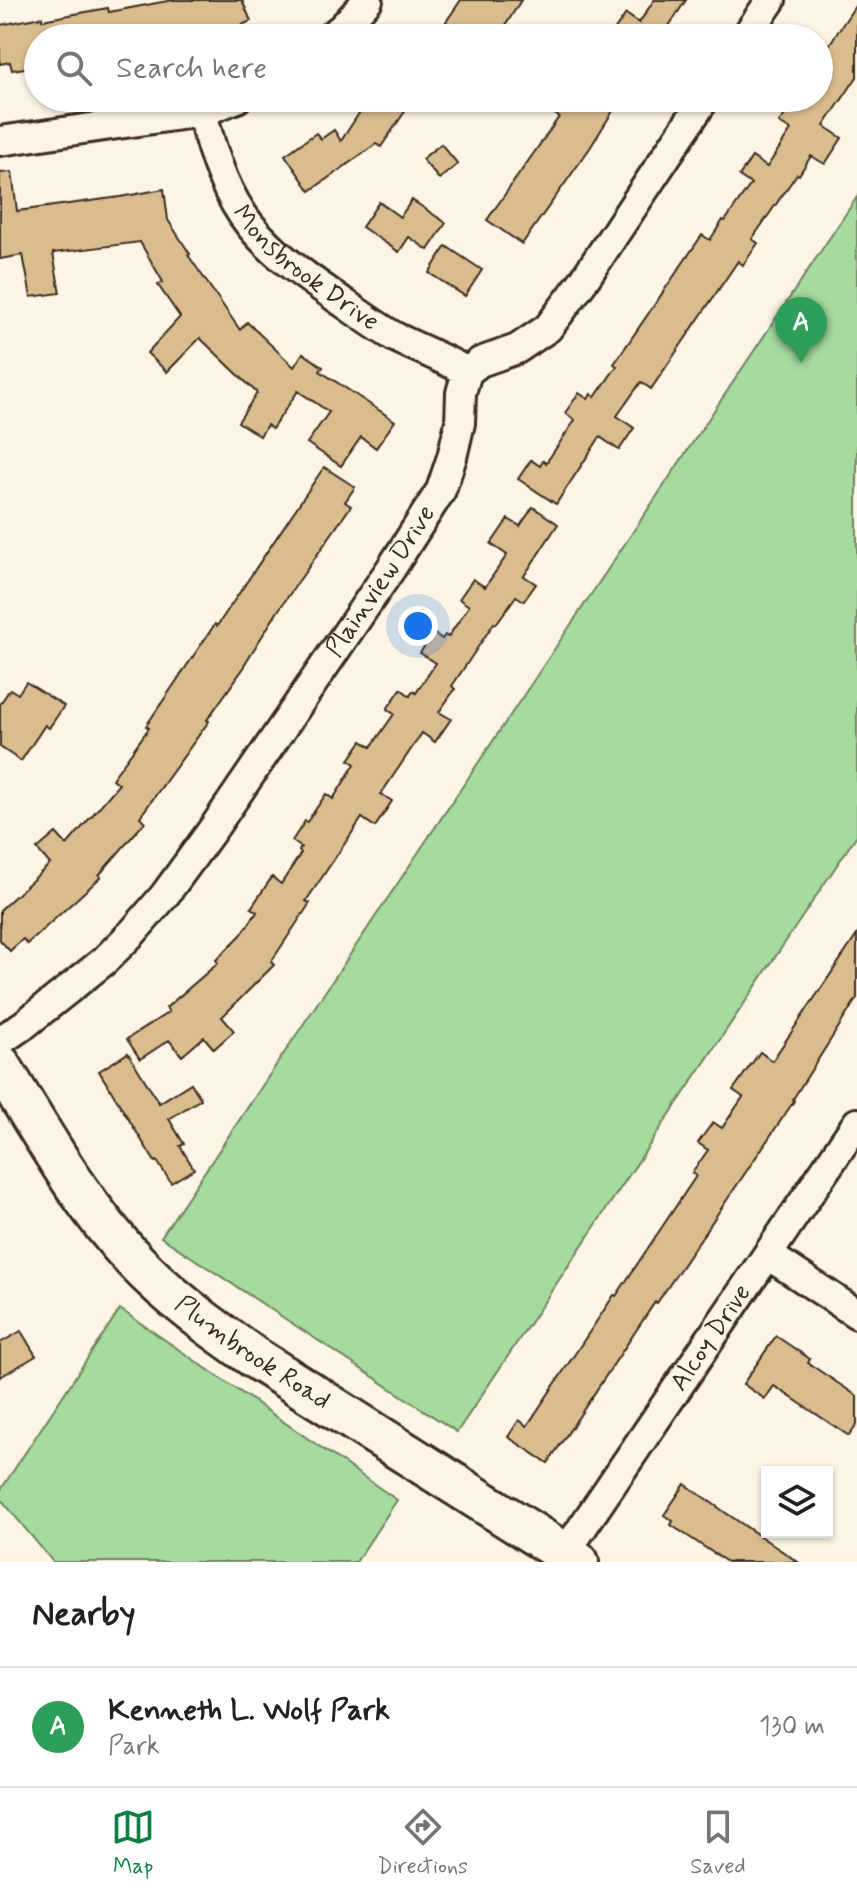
<!DOCTYPE html>
<html lang="en">
<head>
<meta charset="utf-8">
<style>
	body { margin:0; font-family:Mynerve,sans-serif; background:#f6f6f6; color:#222 }
	.controls { position:absolute; right:24px; bottom:24px; display:grid; overflow:hidden; border-radius:0px; box-shadow:0 2px 6px #0004 }
	.controls button { width:72px; height:72px; display:grid; place-items:center; padding:0; border:0; border-bottom:2px solid #e0e0e0; background:#fff; color:#222; font:40px sans-serif }
	.you { position:absolute; left:418px; top:626px; width:28px; height:28px; margin:-20px; border:6px solid #fff; border-radius:50%; background:#1a73e8; box-shadow:0 0 0 12px #1a73e833 }
	.badge { display:grid; place-items:center; width:52px; height:52px; border-radius:50%; background:#0b8043; color:#fff; font-size:26px; font-weight:700 }
	.pin { position:absolute; translate:-50% -66px; filter:drop-shadow(0 2px 4px #0008) }
	.pin::after { content:''; position:absolute; top:42px; width:28px; height:24px; background:inherit; clip-path:polygon(0 0,100% 0,50% 100%) }
	.list { margin:0; padding:0; list-style:none }
	h2 { display:flex; justify-content:space-between; align-items:center; height:104px; margin:0; padding:0 32px; font-size:34px }
	h2 small { font-size:26px; font-weight:400; color:#767676 }
	.list li { display:grid; grid-template-columns:52px 1fr auto; gap:24px; align-items:center; box-sizing:border-box; height:120px; padding:0 32px; border-top:2px solid #e0e0e0 }
	.list b { display:block; font-size:30px; white-space:nowrap }
	.list p { margin:0; font-size:26px; white-space:nowrap; color:#767676 }
	.list em { font-size:26px; font-style:normal; color:#767676 }
	.icon { flex:none; width:44px; height:44px; fill:none; stroke:currentColor; stroke-width:2; stroke-linecap:round; stroke-linejoin:round }
	.map { position:relative; flex:none; width:857px; height:1562px; overflow:hidden }
	.search { position:absolute; background:#fff; box-shadow:0 2px 6px #0004; left:24px; right:24px; top:24px; height:88px; display:flex; align-items:center; gap:20px; box-sizing:border-box; padding:0 28px; border-radius:44px; color:#767676; font-size:30px }
	.sheet { height:224px; background:#fff }
	nav { display:flex; justify-content:space-around; align-items:center; box-sizing:border-box; height:112px; border-top:2px solid #e0e0e0; background:#fff; font-size:22px; color:#767676 }
	nav a { display:grid; justify-items:center; gap:4px }
	nav .on { color:#0b8043 }
	.map>svg:first-child { display:block }
	.green { fill:#a5db9e; stroke:#70825e; stroke-width:2 }
	.building { fill:#dabd8e; stroke:#3b2a1e; stroke-width:2 }
	.lines { fill:none; stroke-linecap:round; stroke-linejoin:round }
	.street-casing { stroke:#3b2a1e; stroke-width:34 }
	.secondary-casing { stroke:#3b2a1e; stroke-width:46 }
	.street { stroke:#fcf5e5; stroke-width:28 }
	.secondary { stroke:#fcf5e5; stroke-width:40 }
	.labels { text-anchor:middle; dominant-baseline:central; stroke-width:6; stroke-linejoin:round; paint-order:stroke }
	.street-label { font-size:26px; fill:#3b2a1e; stroke:#fcf5e5 }
</style>
</head>
<body>
<div class="map">
<svg width="857" height="1562" viewBox="0 0 857 1562">
	<rect width="100%" height="100%" fill="#fcf5e5"/>
	<filter id="ink" filterUnits="userSpaceOnUse"><feTurbulence type="fractalNoise" baseFrequency=".0125" numOctaves="2"/><feDisplacementMap in="SourceGraphic" scale="16" xChannelSelector="R" yChannelSelector="G"/><feConvolveMatrix kernelMatrix="1 2 1 2 8 2 1 2 1" color-interpolation-filters="sRGB"/></filter>
	<g filter="url(#ink)">
		<g class="green">
			<path d="M 857,197 L 857,835 L 457,1432 L 161,1237 Z"/>
			<path d="M 120,1309 L 397,1500 L 356,1562 L 53,1562 L 0,1498 L 0,1491 Z"/>
		</g>
		<g class="building">
			<path d="M 173,0 L 242,0 L 251,21 L 215,37 L 212,28 L 190,38 L 38,38 L 38,66 L 12,70 L 10,62 L 0,64 L 0,25 L 42,17 L 42,20 L 108,8 L 109,12 Z"/>
			<path d="M 461,0 L 521,0 L 498,38 L 454,38 L 441,29 Z"/>
			<path d="M 654,0 L 686,0 L 661,38 L 609,38 L 626,14 L 639,23 Z"/>
			<path d="M 857,3 L 857,77 L 824,126 L 842,138 L 825,164 L 811,156 L 799,175 L 797,174 L 752,239 L 758,243 L 743,265 L 738,261 L 651,389 L 641,382 L 617,416 L 634,428 L 619,450 L 600,437 L 556,504 L 518,479 L 531,460 L 540,466 L 543,461 L 546,463 L 575,420 L 565,413 L 579,393 L 588,399 L 591,394 L 595,397 L 617,366 L 614,364 L 702,235 L 710,240 L 723,220 L 725,221 L 751,184 L 739,176 L 752,157 L 767,167 L 791,130 L 779,123 L 792,105 L 800,110 L 808,98 L 819,98 L 819,60 Z"/>
			<path d="M 369,98 L 414,98 L 381,147 L 376,144 L 310,191 L 285,155 L 316,133 L 321,139 L 334,130 L 341,141 Z"/>
			<path d="M 531,98 L 621,98 L 590,148 L 522,244 L 487,220 L 559,117 Z"/>
			<path d="M 441,144 L 458,164 L 439,179 L 422,159 Z"/>
			<path d="M 12,172 L 17,211 L 120,197 L 164,189 L 168,220 L 190,254 L 188,255 L 240,330 L 247,322 L 294,367 L 303,353 L 323,367 L 320,371 L 395,421 L 376,448 L 361,437 L 341,466 L 307,443 L 329,412 L 298,391 L 272,429 L 267,425 L 260,436 L 238,422 L 257,393 L 200,338 L 167,372 L 147,353 L 180,317 L 158,285 L 163,282 L 140,242 L 53,253 L 60,293 L 31,297 L 23,255 L 0,259 L 0,173 Z"/>
			<path d="M 412,200 L 446,223 L 428,250 L 409,237 L 399,252 L 362,227 L 379,202 L 400,217 Z"/>
			<path d="M 446,246 L 482,270 L 465,296 L 429,273 Z"/>
			<path d="M 324,467 L 355,487 L 345,502 L 351,506 L 278,611 L 244,665 L 245,666 L 207,720 L 209,721 L 140,817 L 145,822 L 99,875 L 101,877 L 27,944 L 23,939 L 10,951 L 0,940 L 0,910 L 50,864 L 37,849 L 56,833 L 67,845 L 119,784 L 112,779 L 149,728 L 146,726 L 215,624 L 217,626 Z"/>
			<path d="M 533,507 L 558,524 L 524,576 L 536,584 L 524,601 L 516,596 L 496,624 L 494,623 L 452,686 L 455,689 L 439,712 L 451,719 L 435,742 L 422,733 L 381,794 L 392,801 L 375,827 L 362,818 L 306,901 L 310,903 L 271,962 L 274,965 L 222,1017 L 234,1031 L 214,1049 L 204,1037 L 182,1056 L 169,1040 L 140,1059 L 127,1039 L 169,1012 L 166,1008 L 218,963 L 216,960 L 241,935 L 257,912 L 251,908 L 272,877 L 281,884 L 301,853 L 299,851 L 301,847 L 292,841 L 305,821 L 307,822 L 326,794 L 333,799 L 355,764 L 349,760 L 362,741 L 371,747 L 394,714 L 387,709 L 401,689 L 410,696 L 413,691 L 416,693 L 436,663 L 420,653 L 433,633 L 442,639 L 445,635 L 448,637 L 469,606 L 459,599 L 473,579 L 485,587 L 507,555 L 491,544 L 508,519 L 520,526 Z"/>
			<path d="M 26,682 L 64,706 L 49,728 L 45,725 L 21,761 L 0,747 L 0,704 L 10,689 L 18,694 Z"/>
			<path d="M 857,935 L 857,998 L 793,1099 L 794,1101 L 657,1303 L 655,1302 L 548,1463 L 508,1437 L 519,1420 L 527,1426 L 614,1295 L 616,1296 L 696,1176 L 692,1173 L 708,1150 L 698,1143 L 713,1122 L 722,1128 L 743,1097 L 733,1090 L 760,1052 L 772,1061 Z"/>
			<path d="M 128,1053 L 159,1103 L 191,1083 L 201,1099 L 169,1119 L 184,1144 L 180,1146 L 194,1169 L 171,1183 L 157,1161 L 155,1162 L 99,1071 Z"/>
			<path d="M 21,1331 L 36,1356 L 0,1377 L 0,1343 Z"/>
			<path d="M 776,1336 L 810,1359 L 808,1363 L 857,1396 L 857,1425 L 849,1436 L 774,1386 L 765,1399 L 743,1384 Z"/>
			<path d="M 685,1484 L 726,1513 L 798,1562 L 727,1562 L 671,1525 L 673,1521 L 664,1515 Z"/>
		</g>
		<g class="lines">
			<defs>
				<g id="street">
					<path d="M 329,38 L 342,28 L 368,0"/>
					<path d="M 745,38 L 771,0"/>
					<path id="s1" d="M 202,112 C 211,150 225,194 250,225 C 273,254 304,275 334,296 C 354,310 374,325 395,337 C 419,349 444,358 467,372"/>
					<path d="M 0,141 L 202,112 L 237,98"/>
					<path id="s2" d="M 0,1041 L 25,1024 L 104,961 L 133,932 L 164,896 L 213,829 L 392,567 L 441,490 L 452,457 L 460,423 L 461,393 L 467,372 L 480,362 L 517,349 L 548,328 L 582,283 L 705,98"/>
					<path d="M 768,1255 L 857,1314"/>
					<path id="s3" d="M 565,1553 L 857,1123"/>
				</g>
				<g id="secondary">
					<path id="s4" d="M 0,1065 C 42,1133 81,1204 136,1262 C 171,1299 214,1329 255,1358 L 578,1562"/>
				</g>
			</defs>
			<use href="#street" class="street-casing"/>
			<use href="#secondary" class="secondary-casing"/>
			<use href="#street" class="street"/>
			<use href="#secondary" class="secondary"/>
		</g>
	</g>
	<g class="labels">
		<g class="street-label">
			<text stroke="none"><textPath href="#s1" startOffset="194">Monsbrook Drive</textPath></text>
			<text stroke="none"><textPath href="#s2" startOffset="602">Plainview Drive</textPath></text>
			<text stroke="none"><textPath href="#s3" startOffset="260">Alcoy Drive</textPath></text>
			<text stroke="none"><textPath href="#s4" startOffset="388">Plumbrook Road</textPath></text>
		</g>
	</g>
</svg>
<div class="controls">
<button><svg class="icon" aria-label="layers" viewBox="0 0 24 24"><path d="M12 4l9 5-9 5-9-5zM3 14l9 5 9-5"/></svg></button>
</div>
<div class="you"></div>
<div class="pin badge" style="left:801px;top:363px;background:#2e9e5b">A</div>
<div class="search"><svg class="icon" aria-label="search" viewBox="0 0 24 24"><circle cx="10" cy="10" r="6"/><path d="M15 15l6 6"/></svg>Search here</div>
</div>
<section class="sheet">
<h2>Nearby<small></small></h2>
<ul class="list">
<li><span class="badge" style="background:#2e9e5b">A</span><div><b>Kenneth L. Wolf Park</b><p>Park</p></div><em>130 m</em></li>
</ul>
</section>
<nav>
<a class="on"><svg class="icon" aria-label="map" viewBox="0 0 24 24"><path d="M3 6l6-2 6 2 6-2v14l-6 2-6-2-6 2zM9 4v14M15 6v14"/></svg>Map</a>
<a><svg class="icon" aria-label="directions" viewBox="0 0 24 24"><path d="M12 3l9 9-9 9-9-9zM9 14v-3h6M13 9l2 2-2 2"/></svg>Directions</a>
<a><svg class="icon" aria-label="saved" viewBox="0 0 24 24"><path d="M7 4h10v16l-5-4-5 4z"/></svg>Saved</a>
</nav>
</body>
</html>
